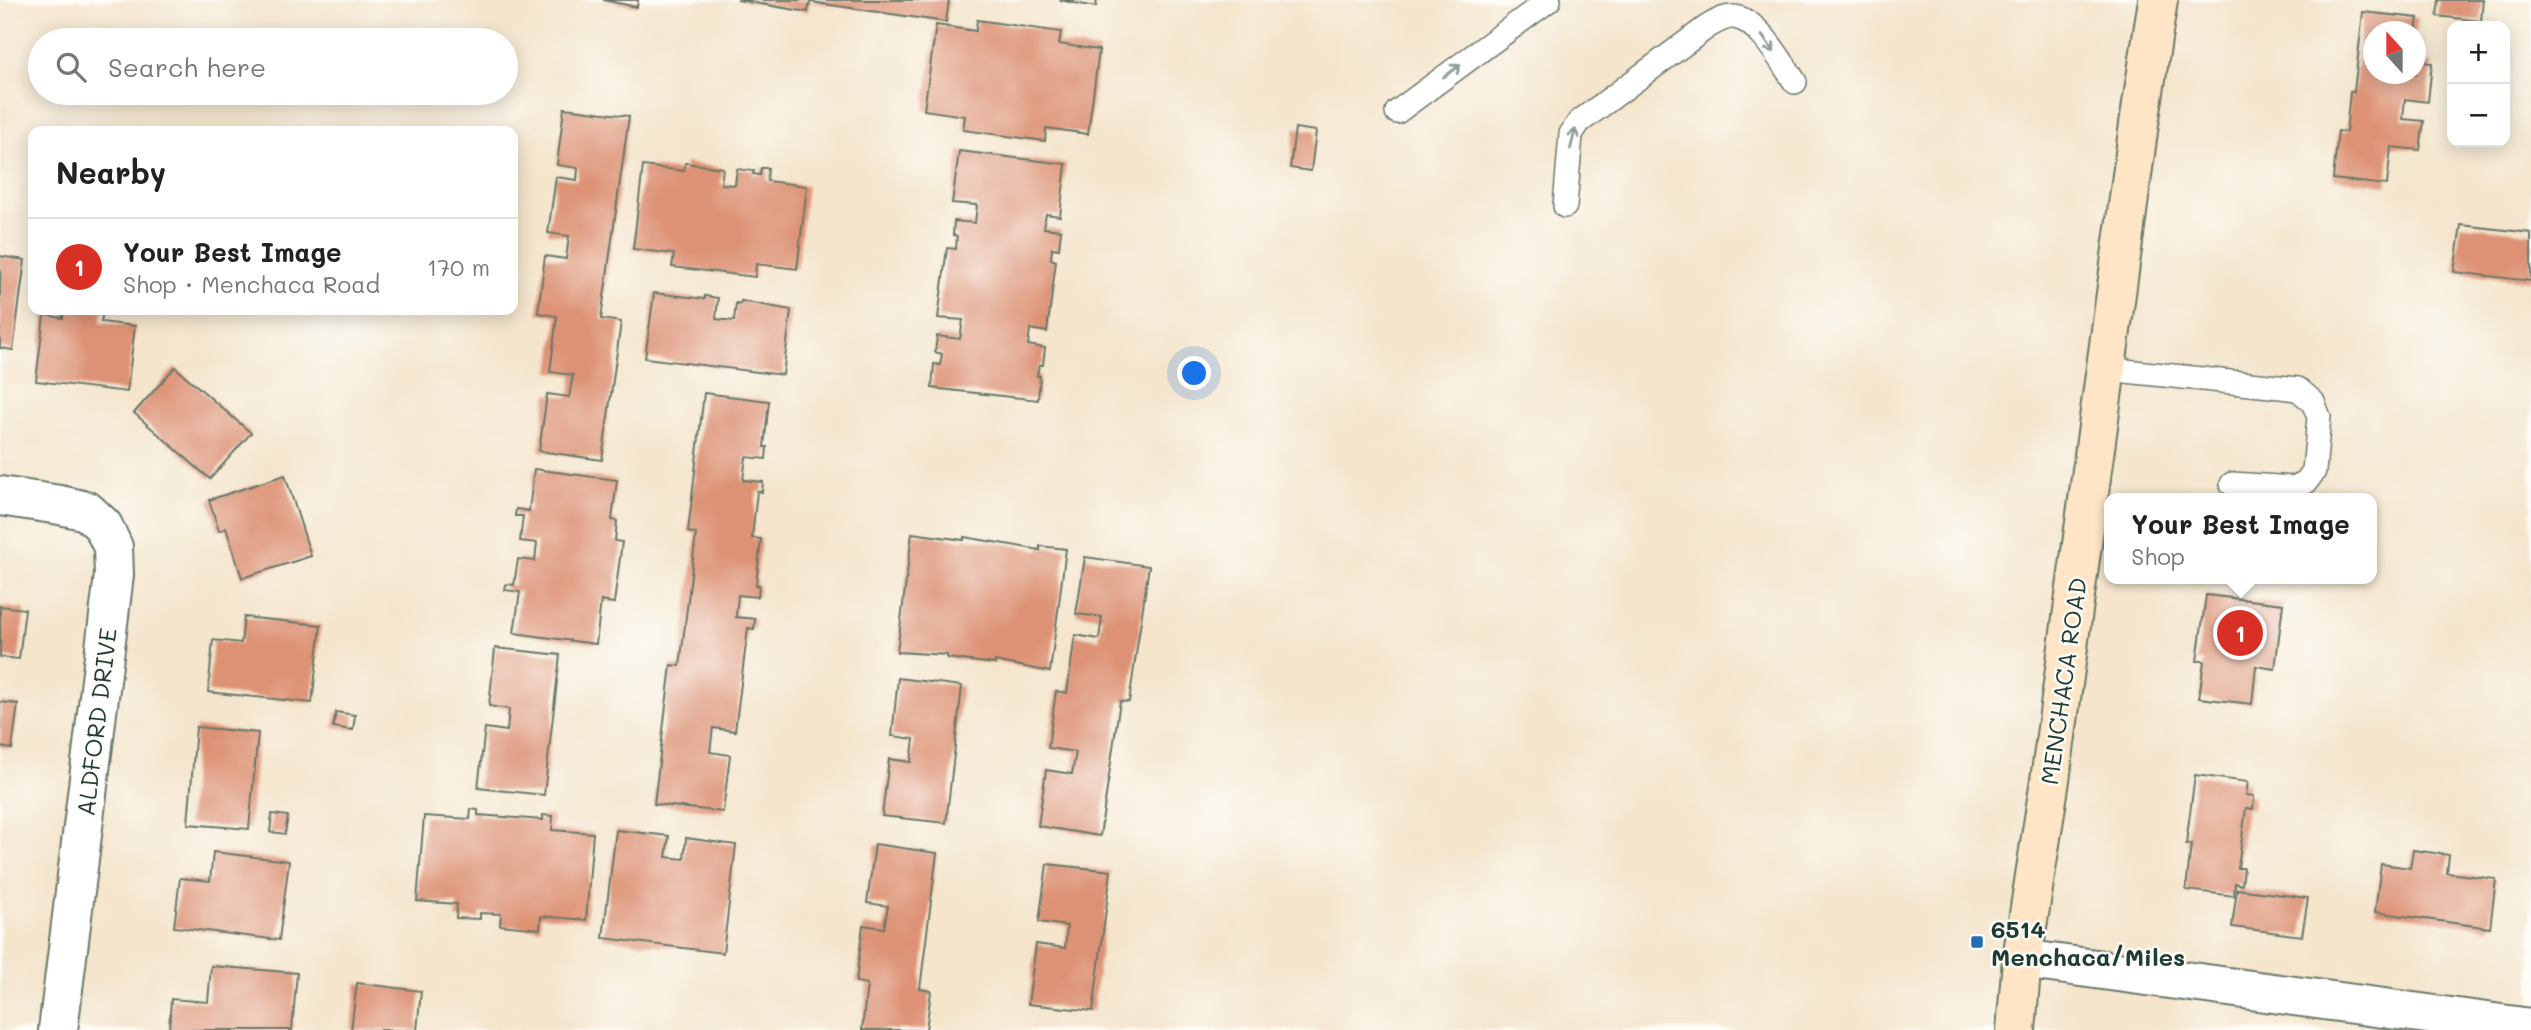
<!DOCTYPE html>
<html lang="en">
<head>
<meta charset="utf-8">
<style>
	body { margin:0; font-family:Mali,sans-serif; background:#f2f2f2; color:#222 }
	.controls { position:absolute; right:21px; top:21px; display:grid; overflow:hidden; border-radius:14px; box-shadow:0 4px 18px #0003 }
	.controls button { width:63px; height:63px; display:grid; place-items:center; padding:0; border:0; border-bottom:2px solid #e0e0e0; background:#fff; color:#222; font:35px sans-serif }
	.compass { position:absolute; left:2363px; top:21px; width:63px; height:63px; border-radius:50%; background:#fff; box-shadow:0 4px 18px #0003; rotate:339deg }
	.you { position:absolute; left:1195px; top:374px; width:24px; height:24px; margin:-18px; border:5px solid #fff; border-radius:50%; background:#1a73e8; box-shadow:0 0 0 10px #1a73e833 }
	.badge { display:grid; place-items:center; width:46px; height:46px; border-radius:50%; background:#d93025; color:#fff; font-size:23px; font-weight:700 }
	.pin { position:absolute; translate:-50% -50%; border:4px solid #fff; box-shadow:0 2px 7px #0006 }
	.popup { position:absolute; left:2104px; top:493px; width:273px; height:91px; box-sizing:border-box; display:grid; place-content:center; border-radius:14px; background:#fff; filter:drop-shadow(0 2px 5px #0005); font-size:23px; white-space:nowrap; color:#767676 }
	.popup b { font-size:26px; color:#222 }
	.popup::after { content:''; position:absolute; left:50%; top:100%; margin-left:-14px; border:14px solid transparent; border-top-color:#fff }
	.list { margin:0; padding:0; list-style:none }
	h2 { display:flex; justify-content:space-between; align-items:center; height:91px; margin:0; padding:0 28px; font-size:30px }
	h2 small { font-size:23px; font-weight:400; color:#767676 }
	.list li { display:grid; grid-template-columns:46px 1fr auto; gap:21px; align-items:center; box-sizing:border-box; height:98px; padding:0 28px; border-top:2px solid #e0e0e0 }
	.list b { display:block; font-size:26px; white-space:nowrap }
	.list p { margin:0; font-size:23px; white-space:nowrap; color:#767676 }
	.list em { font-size:23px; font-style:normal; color:#767676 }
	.icon { flex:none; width:38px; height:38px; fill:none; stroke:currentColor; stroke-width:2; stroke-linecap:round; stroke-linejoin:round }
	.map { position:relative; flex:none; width:2531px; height:1030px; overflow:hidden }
	.search { position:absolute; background:#fff; box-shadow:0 4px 18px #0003; left:28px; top:28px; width:490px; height:77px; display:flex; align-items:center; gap:18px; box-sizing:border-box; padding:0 24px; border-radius:38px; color:#767676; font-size:26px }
	.panel { position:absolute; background:#fff; box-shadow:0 4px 18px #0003; left:28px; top:126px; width:490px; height:189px; border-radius:14px }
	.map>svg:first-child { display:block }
	.building { fill:#dd9275 }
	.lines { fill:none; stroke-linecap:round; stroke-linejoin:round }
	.lane-casing { stroke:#6a7869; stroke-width:26 }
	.street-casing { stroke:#6a7869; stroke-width:42 }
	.secondary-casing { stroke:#6a7869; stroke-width:42 }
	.lane { stroke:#fff; stroke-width:23 }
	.street { stroke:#fff; stroke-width:38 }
	.secondary { stroke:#fde5c5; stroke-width:38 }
	.oneway { stroke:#8f9e9a }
	.poi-dot { fill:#1f6fb2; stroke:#fdfcf7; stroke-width:2.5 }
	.labels { text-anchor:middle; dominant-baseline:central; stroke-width:5; stroke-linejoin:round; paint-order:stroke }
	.street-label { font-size:24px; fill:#1f3d34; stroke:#fdfcf7 }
	.poi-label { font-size:24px; font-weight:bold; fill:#1f3d34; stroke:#fdfcf7; text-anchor:start }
</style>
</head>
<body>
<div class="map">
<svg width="2531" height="1030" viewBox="0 0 2531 1030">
	<rect width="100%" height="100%" fill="#fdfcf7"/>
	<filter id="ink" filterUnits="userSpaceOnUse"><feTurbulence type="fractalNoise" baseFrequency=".0143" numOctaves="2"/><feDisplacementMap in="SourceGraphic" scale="14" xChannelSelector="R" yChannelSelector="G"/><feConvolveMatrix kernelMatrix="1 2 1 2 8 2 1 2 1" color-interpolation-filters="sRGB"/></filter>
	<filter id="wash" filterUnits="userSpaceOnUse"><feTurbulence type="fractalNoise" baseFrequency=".00686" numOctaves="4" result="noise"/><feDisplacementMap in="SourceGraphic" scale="28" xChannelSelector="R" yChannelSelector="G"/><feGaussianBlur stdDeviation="1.57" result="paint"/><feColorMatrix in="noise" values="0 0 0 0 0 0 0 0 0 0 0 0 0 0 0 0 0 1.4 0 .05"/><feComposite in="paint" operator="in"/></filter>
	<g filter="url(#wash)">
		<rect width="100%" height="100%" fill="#f4e5cc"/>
		<g id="blocks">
			<g class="building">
				<path d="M 603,0 L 638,0 L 637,7 Z"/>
				<path d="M 737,0 L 949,0 L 946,22 L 810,2 L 808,12 Z"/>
				<path d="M 1059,0 L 1097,0 L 1096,7 Z"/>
				<path d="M 2439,0 L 2483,0 L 2481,21 L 2437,16 Z"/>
				<path d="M 2363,12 L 2418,18 L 2416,32 L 2374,32 L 2374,74 L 2416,74 L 2416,61 L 2432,63 L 2428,102 L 2405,99 L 2403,119 L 2424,121 L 2420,150 L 2391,147 L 2387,185 L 2333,179 L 2338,131 L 2346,132 L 2350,92 L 2354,92 Z"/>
				<path d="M 977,20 L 1061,32 L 1059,44 L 1099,50 L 1088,134 L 1046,128 L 1045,141 L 963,130 L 965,116 L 924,110 L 936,25 L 976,31 Z"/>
				<path d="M 564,108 L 629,116 L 601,319 L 621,322 L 602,460 L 539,451 L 547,394 L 569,397 L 573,375 L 550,372 L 557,316 L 538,313 L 545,256 L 566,259 L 569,236 L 548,233 L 556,177 L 577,180 L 578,168 L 557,165 Z"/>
				<path d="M 1295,128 L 1316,131 L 1311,171 L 1290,168 Z"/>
				<path d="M 959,151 L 1066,164 L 1060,216 L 1046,214 L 1045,219 L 1044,228 L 1061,230 L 1059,249 L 1052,248 L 1051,259 L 1056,261 L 1047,332 L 1030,329 L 1028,345 L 1045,348 L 1043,365 L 1039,365 L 1037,376 L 1040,376 L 1038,400 L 932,388 L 934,364 L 940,365 L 942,354 L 935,352 L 937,336 L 960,339 L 963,320 L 938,318 L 947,248 L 956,249 L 957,236 L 953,235 L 954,221 L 975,223 L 977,205 L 952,203 Z"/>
				<path d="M 685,163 L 723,168 L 721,184 L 735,185 L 737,169 L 754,171 L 753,174 L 760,175 L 761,168 L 768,168 L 767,181 L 807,186 L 797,269 L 756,264 L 755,277 L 672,267 L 674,254 L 633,249 L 643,166 L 684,171 Z"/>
				<path d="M 2461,225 L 2531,233 L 2531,281 L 2454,272 Z"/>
				<path d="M 0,256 L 25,260 L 13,350 L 0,348 Z"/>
				<path d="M 654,293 L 705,299 L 705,296 L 718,298 L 716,319 L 734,321 L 736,303 L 740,304 L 741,301 L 791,310 L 783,375 L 645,358 Z"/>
				<path d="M 64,310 L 103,310 L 101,322 L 135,326 L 127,392 L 36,381 L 44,315 L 63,318 Z"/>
				<path d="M 175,367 L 251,433 L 210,479 L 134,413 Z"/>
				<path d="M 704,393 L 769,401 L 764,447 L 767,447 L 766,459 L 746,457 L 743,480 L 763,482 L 762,492 L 757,491 L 752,538 L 761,539 L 756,585 L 759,585 L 758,597 L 738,595 L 736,617 L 755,619 L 754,629 L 748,628 L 735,731 L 713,728 L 710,752 L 730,755 L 723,812 L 654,804 L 671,665 L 680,666 L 696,534 L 688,532 Z"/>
				<path d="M 534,469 L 617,480 L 612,520 L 617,521 L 615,541 L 622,542 L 614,603 L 601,601 L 596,644 L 514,633 L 520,592 L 505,590 L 506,584 L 514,585 L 518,559 L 535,561 L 537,543 L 520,541 L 523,516 L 515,516 L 516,509 L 529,511 Z"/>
				<path d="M 285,475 L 311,556 L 242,578 L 226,528 L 219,531 L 209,500 Z"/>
				<path d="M 912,533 L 964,540 L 964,537 L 1040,550 L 1040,546 L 1066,549 L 1050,672 L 995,661 L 995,664 L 947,658 L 947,655 L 897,652 Z"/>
				<path d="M 1085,557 L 1149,566 L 1129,702 L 1120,701 L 1100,836 L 1038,826 L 1046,770 L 1072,774 L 1076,752 L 1048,748 L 1056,691 L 1067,693 L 1075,635 L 1099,639 L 1102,617 L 1076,614 Z"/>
				<path d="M 2206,595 L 2283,604 L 2275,669 L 2256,666 L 2252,704 L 2199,698 L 2204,661 L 2197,661 Z"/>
				<path d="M 0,606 L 25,609 L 19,659 L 0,657 Z"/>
				<path d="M 244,617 L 321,625 L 312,703 L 208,692 L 213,640 L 241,643 Z"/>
				<path d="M 495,648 L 560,655 L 544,795 L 478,788 L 485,728 L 507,731 L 509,709 L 489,706 Z"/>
				<path d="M 898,678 L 962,686 L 946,823 L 882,816 L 889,759 L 911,762 L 914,739 L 892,736 Z"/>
				<path d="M 0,702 L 18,704 L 12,749 L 0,747 Z"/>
				<path d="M 336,712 L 355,715 L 353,730 L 333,727 Z"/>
				<path d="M 196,727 L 258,733 L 249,829 L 188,824 Z"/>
				<path d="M 2195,775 L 2248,782 L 2246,795 L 2254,796 L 2253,809 L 2246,808 L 2238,868 L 2244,868 L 2242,885 L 2235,883 L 2234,896 L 2186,890 L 2191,844 L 2186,844 Z"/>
				<path d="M 471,809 L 478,810 L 478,815 L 543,820 L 543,815 L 553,816 L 552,830 L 593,833 L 586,920 L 541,916 L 540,929 L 500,925 L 501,914 L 480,913 L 480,919 L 456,918 L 457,904 L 417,901 L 424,816 L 470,819 Z"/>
				<path d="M 272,814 L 288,816 L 285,834 L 270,832 Z"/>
				<path d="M 616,830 L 669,836 L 666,857 L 684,859 L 686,838 L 736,845 L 723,953 L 603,938 Z"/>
				<path d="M 875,844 L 937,853 L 920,989 L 931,991 L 926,1030 L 862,1030 L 867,984 L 856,982 L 863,925 L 884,928 L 888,906 L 867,903 Z"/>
				<path d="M 2413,850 L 2449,855 L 2447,873 L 2496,879 L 2490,928 L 2375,912 L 2381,864 L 2410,868 Z"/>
				<path d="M 213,852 L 289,861 L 279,940 L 174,927 L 180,878 L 210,881 Z"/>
				<path d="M 1047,864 L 1111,871 L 1093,1011 L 1028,1004 L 1036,944 L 1065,948 L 1067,926 L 1039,922 Z"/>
				<path d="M 2237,889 L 2308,898 L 2302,936 L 2232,927 Z"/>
				<path d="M 211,966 L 297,973 L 292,1030 L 169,1030 L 171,999 L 208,1002 Z"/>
				<path d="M 357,983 L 421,991 L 417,1030 L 351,1030 Z"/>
			</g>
		</g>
	</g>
	<g filter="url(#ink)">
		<use href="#blocks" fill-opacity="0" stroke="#6a7869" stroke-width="2"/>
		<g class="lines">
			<defs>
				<g id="lane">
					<path d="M 1397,112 L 1549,0"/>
					<path d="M 1565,206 L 1571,134 L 1579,122 L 1707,27 C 1716,22 1724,16 1734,17 C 1758,19 1782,63 1795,82"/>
					<path d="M 2106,369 L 2298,389 L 2313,402 L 2319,417 L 2314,471 L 2306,482 L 2294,488 L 2232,484"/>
				</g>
				<g id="street">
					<path d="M 0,496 L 60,505 L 87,511 L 103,526 L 113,547 L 114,575 L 58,1030"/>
					<path d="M 2022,959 L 2531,1028"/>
				</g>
				<path id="secondary" d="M 2016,1030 L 2022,959 L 2050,780 L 2139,124 L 2158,0"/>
			</defs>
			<use href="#lane" class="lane-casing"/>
			<use href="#street" class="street-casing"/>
			<use href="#secondary" class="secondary-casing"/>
			<use href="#lane" class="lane"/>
			<use href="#street" class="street"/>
			<use href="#secondary" class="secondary"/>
		</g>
		<defs><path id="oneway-shaft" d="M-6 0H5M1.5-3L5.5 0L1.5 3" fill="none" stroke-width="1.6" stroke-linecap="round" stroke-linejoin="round" transform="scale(1.75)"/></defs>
		<g class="oneway">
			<use href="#oneway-shaft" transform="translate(1768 44) rotate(55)"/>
			<use href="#oneway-shaft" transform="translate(1452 71) rotate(-36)"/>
			<use href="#oneway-shaft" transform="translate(1573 139) rotate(-76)"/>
		</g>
	</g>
	<rect class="poi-dot" x="1970" y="935" width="14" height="14" rx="3.5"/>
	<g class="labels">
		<g class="street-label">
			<text transform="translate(2063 681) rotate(-82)">MENCHACA ROAD</text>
			<text transform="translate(96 722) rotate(-83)">ALDFORD DRIVE</text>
		</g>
		<g class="poi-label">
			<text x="1991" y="928">6514<tspan x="1991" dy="28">Menchaca/Miles</tspan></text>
		</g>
	</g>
</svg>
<div class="controls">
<button>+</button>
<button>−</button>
</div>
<svg class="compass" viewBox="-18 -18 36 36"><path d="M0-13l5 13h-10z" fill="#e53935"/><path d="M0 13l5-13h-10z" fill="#767676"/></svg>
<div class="you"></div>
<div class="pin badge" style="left:2240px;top:633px">1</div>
<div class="popup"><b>Your Best Image</b>Shop</div>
<div class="search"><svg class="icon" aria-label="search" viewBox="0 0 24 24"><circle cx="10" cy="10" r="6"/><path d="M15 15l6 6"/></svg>Search here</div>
<section class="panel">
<h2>Nearby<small></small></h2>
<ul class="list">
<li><span class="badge">1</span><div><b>Your Best Image</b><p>Shop · Menchaca Road</p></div><em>170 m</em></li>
</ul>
</section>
</div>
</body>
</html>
